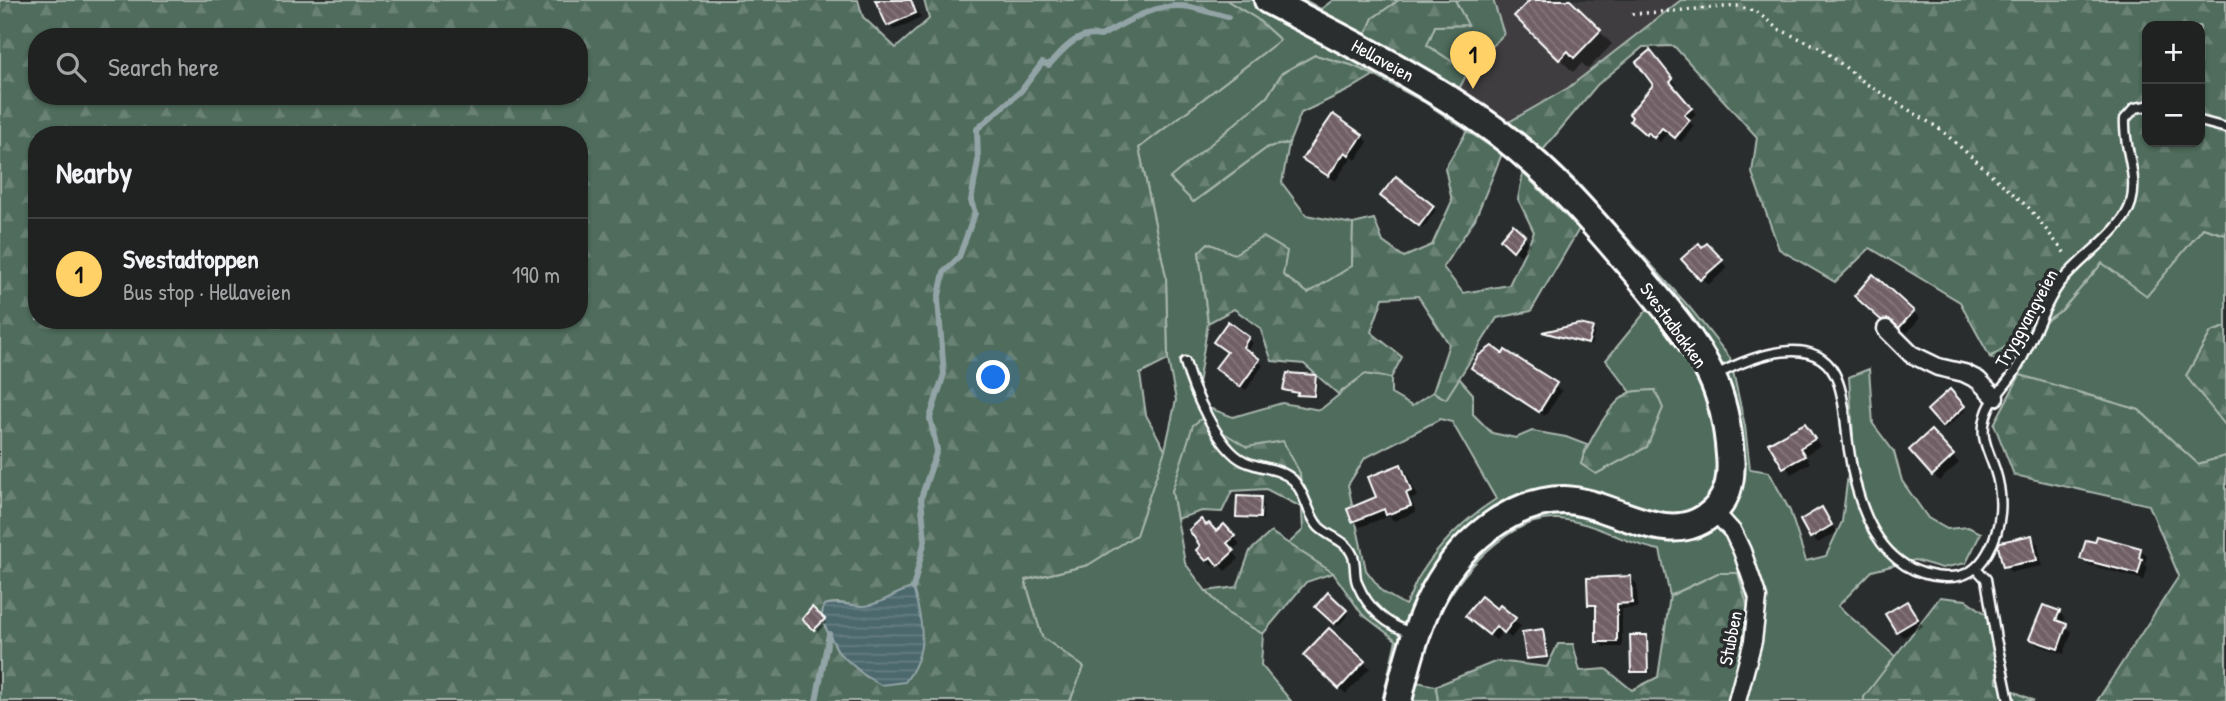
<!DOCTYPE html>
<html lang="en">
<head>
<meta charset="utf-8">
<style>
	body { margin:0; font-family:"Patrick Hand",sans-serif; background:#2d2f2f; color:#f1f3f6 }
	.controls { position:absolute; right:21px; top:21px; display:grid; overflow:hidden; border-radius:14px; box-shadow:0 2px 5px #0004 }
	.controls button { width:63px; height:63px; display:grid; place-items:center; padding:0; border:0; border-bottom:2px solid #3d3f40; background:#202222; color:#f1f3f6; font:35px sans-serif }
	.you { position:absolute; left:994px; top:378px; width:24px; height:24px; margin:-18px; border:5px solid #fff; border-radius:50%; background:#1a73e8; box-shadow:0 0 0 10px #1a73e833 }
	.badge { display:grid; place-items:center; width:46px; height:46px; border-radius:50%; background:#ffd166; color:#111; font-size:23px; font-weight:700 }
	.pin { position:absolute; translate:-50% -58px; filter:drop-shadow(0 2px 4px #0008) }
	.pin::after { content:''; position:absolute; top:37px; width:24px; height:21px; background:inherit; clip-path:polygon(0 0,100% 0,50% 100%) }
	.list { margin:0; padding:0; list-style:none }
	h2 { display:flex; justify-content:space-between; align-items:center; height:91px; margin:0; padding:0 28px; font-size:30px }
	h2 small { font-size:23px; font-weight:400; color:#a2a4a5 }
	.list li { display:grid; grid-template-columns:46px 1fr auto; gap:21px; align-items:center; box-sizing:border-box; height:112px; padding:0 28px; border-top:2px solid #3d3f40 }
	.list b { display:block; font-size:26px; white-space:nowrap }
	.list p { margin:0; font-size:23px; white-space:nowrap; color:#a2a4a5 }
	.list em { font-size:23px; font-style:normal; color:#a2a4a5 }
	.icon { flex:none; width:38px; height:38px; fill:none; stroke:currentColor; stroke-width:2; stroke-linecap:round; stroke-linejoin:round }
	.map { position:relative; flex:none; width:2226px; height:701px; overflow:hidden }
	.search { position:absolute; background:#202222; box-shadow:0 2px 5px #0004; left:28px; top:28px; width:560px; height:77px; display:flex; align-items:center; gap:18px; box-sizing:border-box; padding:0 24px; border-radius:28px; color:#a2a4a5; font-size:26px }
	.panel { position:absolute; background:#202222; box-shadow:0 2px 5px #0004; left:28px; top:126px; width:560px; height:203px; border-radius:28px }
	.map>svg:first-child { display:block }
	.built { fill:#3f3c3f }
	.grass { fill:#506c5c; stroke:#a8b6ae; stroke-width:2; fill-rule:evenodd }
	.forest { fill:url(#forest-firs); stroke:#a8b6ae; stroke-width:2; fill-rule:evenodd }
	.water { fill:url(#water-rules); stroke:#93a4a7; stroke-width:2 }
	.shadow { fill:#0007 }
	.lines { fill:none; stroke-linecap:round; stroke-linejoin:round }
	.stream { stroke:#93a4a7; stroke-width:6 }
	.building { fill:url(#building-back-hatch); stroke:#fff; stroke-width:2 }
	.service-casing { stroke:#fff; stroke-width:13 }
	.minor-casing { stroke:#fff; stroke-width:21 }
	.primary-casing { stroke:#fff; stroke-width:32 }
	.path { stroke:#fff; stroke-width:3.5; stroke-dasharray:2 5; stroke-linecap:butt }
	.service { stroke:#2a2d2e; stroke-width:8 }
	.minor { stroke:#2a2d2e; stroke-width:16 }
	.primary { stroke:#2a2d2e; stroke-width:26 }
	.labels { text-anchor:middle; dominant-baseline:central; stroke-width:7; stroke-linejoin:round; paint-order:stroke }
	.street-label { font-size:19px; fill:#fff; stroke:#2a2d2e }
</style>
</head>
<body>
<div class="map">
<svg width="2226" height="701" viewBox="0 0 2226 701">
	<defs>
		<pattern id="forest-firs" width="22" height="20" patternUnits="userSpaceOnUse" patternTransform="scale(1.75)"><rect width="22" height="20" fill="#506c5c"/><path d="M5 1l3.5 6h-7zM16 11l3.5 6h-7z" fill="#6a8274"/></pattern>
		<pattern id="water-rules" width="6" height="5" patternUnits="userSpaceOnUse" patternTransform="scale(1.75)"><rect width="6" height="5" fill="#4b686d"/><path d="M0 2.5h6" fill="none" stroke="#667f83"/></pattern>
		<pattern id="building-back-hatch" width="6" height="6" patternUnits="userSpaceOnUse" patternTransform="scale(1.75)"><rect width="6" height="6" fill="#715f66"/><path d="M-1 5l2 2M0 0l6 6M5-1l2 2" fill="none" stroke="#86777d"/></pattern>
	</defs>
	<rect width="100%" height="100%" fill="#2a2d2e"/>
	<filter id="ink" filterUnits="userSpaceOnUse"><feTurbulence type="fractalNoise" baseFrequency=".0143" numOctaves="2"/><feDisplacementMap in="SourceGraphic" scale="14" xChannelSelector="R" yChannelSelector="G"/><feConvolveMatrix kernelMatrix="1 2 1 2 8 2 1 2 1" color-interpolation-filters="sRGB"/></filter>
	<g filter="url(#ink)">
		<path class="built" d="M 1493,0 L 1681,0 L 1568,88 L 1509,122 L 1459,89 L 1472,66 L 1504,34 Z"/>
		<g class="grass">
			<path d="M 1226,0 L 1305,0 L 1321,9 L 1333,0 L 1399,0 L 1373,18 L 1366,34 L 1459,89 L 1509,122 L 1543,150 L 1577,182 L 1690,308 L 1730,358 L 1745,426 L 1750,469 L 1769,472 L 1790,511 L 1806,561 L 1826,556 L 1842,522 L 1853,435 L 1849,377 L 1869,369 L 1873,424 L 1894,452 L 1902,481 L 1928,518 L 1947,529 L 1968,527 L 1981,533 L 1966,563 L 1942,568 L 1915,560 L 1872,571 L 1838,606 L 1896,657 L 1864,697 L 1864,701 L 1728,701 L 1744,650 L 1718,573 L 1670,596 L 1660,550 C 1624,544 1594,521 1557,519 C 1533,518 1512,530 1494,545 C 1451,581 1429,627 1417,682 L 1436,686 L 1438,701 L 1382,701 L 1396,640 L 1362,614 L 1333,573 L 1288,544 L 1303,530 L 1300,473 L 1247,448 L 1201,419 L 1172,491 L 1185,563 L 1206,591 L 1229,614 L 1263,634 L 1261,665 L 1291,701 L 1070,701 L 1083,667 L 1042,637 L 1025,580 L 1088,565 L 1165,450 L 1176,400 L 1168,360 L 1166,277 L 1139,148 L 1280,40 L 1257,19 ZM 1315,55 L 1351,65 L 1374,75 L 1424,102 L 1502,154 L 1548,196 L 1620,273 L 1647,310 L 1606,360 L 1631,392 L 1655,390 L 1581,464 L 1587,445 L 1566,437 L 1532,431 L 1516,438 L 1492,433 L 1473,414 L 1473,394 L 1459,378 L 1446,398 L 1433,392 L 1412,406 L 1391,394 L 1391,378 L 1365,374 L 1320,410 L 1282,403 L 1233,417 L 1206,407 L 1198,384 L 1208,323 L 1199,252 L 1234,254 L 1283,275 L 1308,294 L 1352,266 L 1353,224 L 1306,215 L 1282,183 L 1289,143 L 1268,147 L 1194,202 L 1170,179 L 1267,97 L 1282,73 ZM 1440,419 L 1452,422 L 1496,499 C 1466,518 1439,545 1420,575 C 1414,584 1411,596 1405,605 L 1383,592 L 1366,570 L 1348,485 L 1365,458 Z"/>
			<path d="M 1455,0 L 1493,0 L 1504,34 L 1474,64 L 1468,72 L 1427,45 L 1435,26 L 1467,25 Z"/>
			<path d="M 2203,228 L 2226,235 L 2226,327 L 2211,332 L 2186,376 L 2226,426 L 2226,456 L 2198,464 L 2139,410 L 2020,375 L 1990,357 L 2062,310 L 2102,263 L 2192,240 Z"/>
		</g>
		<g class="forest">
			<path d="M 0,0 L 858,0 L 863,17 L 896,48 L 929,19 L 924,0 L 1226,0 L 1257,19 L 1280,40 L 1139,148 L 1166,277 L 1168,360 L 1140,374 L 1146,415 L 1165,450 L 1136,535 L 1088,565 L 1025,580 L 1042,637 L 1084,667 L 1070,701 L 0,701 ZM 37,37 L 579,37 L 579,96 L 37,96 ZM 37,135 L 579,135 L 579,320 L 37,320 ZM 913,588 L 839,653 L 821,619 L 824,605 C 843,599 855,609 870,606 C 885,602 897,591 913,588 Z"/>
			<path d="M 1399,0 L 1455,0 L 1468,25 L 1435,26 L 1427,45 L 1468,72 L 1459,89 L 1366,34 L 1373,18 Z"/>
			<path d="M 1681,0 L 2226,0 L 2226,235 L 2203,228 L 2147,296 L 2102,263 L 2062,310 L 1990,357 L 1960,302 L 1870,248 L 1835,282 L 1779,249 L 1752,173 L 1757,137 L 1674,46 L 1643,47 L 1597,85 L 1543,150 L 1509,122 L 1568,88 ZM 2147,26 L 2200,26 L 2200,142 L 2147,142 Z"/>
			<path d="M 1315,55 L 1351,65 L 1374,75 L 1349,90 L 1301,113 L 1289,143 L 1268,147 L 1193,202 L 1170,178 L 1267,97 L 1282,73 Z"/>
			<path d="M 1467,131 L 1502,154 L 1475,219 L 1443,267 L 1463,293 L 1509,285 L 1534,232 L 1518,199 L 1523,173 L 1579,229 L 1531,311 L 1497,318 L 1446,399 L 1433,392 L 1449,344 L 1418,296 L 1383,298 L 1371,332 L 1402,357 L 1391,378 L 1365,374 L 1338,394 L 1304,364 L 1272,361 L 1260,328 L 1234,309 L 1208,323 L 1199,252 L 1208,243 L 1234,254 L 1263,237 L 1287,251 L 1283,275 L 1308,293 L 1352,266 L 1353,224 L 1374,219 L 1383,242 L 1404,257 L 1432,245 L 1452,201 L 1445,168 Z"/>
			<path d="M 2226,327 L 2226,426 L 2186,376 L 2211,332 Z"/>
			<path d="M 2020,375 L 2139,410 L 2198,464 L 2226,456 L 2226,701 L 2097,701 L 2179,576 L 2149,505 L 2014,475 L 1994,424 Z"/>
			<path d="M 1655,390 L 1663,408 L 1647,447 L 1596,474 L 1581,464 C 1587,444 1611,399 1632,392 C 1639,390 1648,391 1655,390 Z"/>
			<path d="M 1201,419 L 1247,447 L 1283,441 L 1300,473 L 1301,507 L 1266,489 L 1232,491 L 1222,512 L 1202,511 L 1177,519 L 1172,491 L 1193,425 Z"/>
			<path d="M 1271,532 L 1333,573 L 1306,582 L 1263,634 L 1229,614 L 1206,591 L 1237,587 L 1250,551 Z"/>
			<path d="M 1718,573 L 1738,573 L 1747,605 L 1744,650 L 1728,701 L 1484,699 L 1438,701 L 1436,686 L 1497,661 L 1547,667 L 1558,644 L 1573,644 L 1580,671 L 1606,669 L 1632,690 L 1658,677 L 1670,596 Z"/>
			<path d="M 1940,597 L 1966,600 L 1995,620 L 1997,683 L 2034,701 L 1864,701 L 1864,697 Z"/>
		</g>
		<path class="water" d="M 913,588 C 923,623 929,651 905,682 L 881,685 L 865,676 L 839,653 L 821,619 L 824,605 C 842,600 855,609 870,605 C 885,602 898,591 913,588 Z"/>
		<g class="shadow">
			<path d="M 887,0 L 912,0 L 921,18 L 894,30 L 888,25 Z"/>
			<path d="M 1533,0 L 1568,0 L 1612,44 L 1588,69 L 1582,63 L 1573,72 L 1517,16 Z"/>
			<path d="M 1655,57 L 1677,85 L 1674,88 L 1696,114 L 1688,121 L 1694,126 L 1681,142 L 1668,132 L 1660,142 L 1654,136 L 1652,138 L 1638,126 L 1656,85 Z"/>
			<path d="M 1362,136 L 1368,142 L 1356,160 L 1352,157 L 1335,181 L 1311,165 Z"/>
			<path d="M 1396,178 L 1436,210 L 1423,228 L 1385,198 Z"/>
			<path d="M 1513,227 L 1531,243 L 1521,256 L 1509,245 Z"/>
			<path d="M 1707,245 L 1728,268 L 1708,285 L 1683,259 Z"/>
			<path d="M 1874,277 L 1920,318 L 1907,333 L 1897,325 L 1889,326 L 1863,302 Z"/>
			<path d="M 1579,325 L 1595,331 L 1591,346 L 1545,333 Z"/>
			<path d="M 1248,338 L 1253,343 L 1247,352 L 1263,365 L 1246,390 L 1222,373 L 1229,353 Z"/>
			<path d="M 1506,352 L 1562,391 L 1545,416 L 1473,368 L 1503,356 Z"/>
			<path d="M 1315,377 L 1318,380 L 1316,398 L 1302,397 L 1285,389 Z"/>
			<path d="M 1949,392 L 1966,410 L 1946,428 L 1929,410 Z"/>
			<path d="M 1805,425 L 1820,446 L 1805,455 L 1810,463 L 1791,474 L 1771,443 Z"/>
			<path d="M 1931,432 L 1959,463 L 1939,481 L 1911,450 Z"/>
			<path d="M 1401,466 L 1407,473 L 1417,497 L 1411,499 L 1416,512 L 1394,521 L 1389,516 L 1360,527 L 1353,521 L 1378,498 Z"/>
			<path d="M 1260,498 L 1263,501 L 1263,520 L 1241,519 L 1238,516 Z"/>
			<path d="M 1821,509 L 1837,532 L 1818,543 L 1812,537 Z"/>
			<path d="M 1224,527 L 1240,544 L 1232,550 L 1239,559 L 1225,571 L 1218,563 L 1213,566 L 1207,560 L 1217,533 Z"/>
			<path d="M 2031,537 L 2038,544 L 2042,566 L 2011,572 L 2004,566 Z"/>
			<path d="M 2140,550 L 2147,556 L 2145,564 L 2148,567 L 2144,580 L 2089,565 L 2082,558 Z"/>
			<path d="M 1631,578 L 1637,584 L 1638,608 L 1622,609 L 1622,647 L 1604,647 L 1598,641 L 1597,610 L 1590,604 Z"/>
			<path d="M 1328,595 L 1349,614 L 1338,626 L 1317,607 Z"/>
			<path d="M 1907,603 L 1923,626 L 1903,637 L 1897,631 Z"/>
			<path d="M 1500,607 L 1521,626 L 1511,638 L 1503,631 L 1496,640 L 1474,622 Z"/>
			<path d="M 812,610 L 826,623 L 818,632 L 804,618 Z"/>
			<path d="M 2059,612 L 2065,619 L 2063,624 L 2072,632 L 2064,654 L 2037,645 L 2031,638 Z"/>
			<path d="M 1329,630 L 1370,668 L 1346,694 L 1305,655 Z"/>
			<path d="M 1543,631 L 1545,634 L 1549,659 L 1530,661 L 1528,659 Z"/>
			<path d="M 1646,637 L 1649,639 L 1650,674 L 1635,674 L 1632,672 Z"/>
		</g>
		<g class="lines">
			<g class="stream">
				<path d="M 913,588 L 925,540 L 921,498 L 937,450 L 930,418 L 944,374 L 938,300 L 944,272 L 959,257 L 975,213 L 971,201 L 978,161 L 977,129 L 1021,91 L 1042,63 L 1049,65 C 1064,49 1077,31 1101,36 C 1128,21 1158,1 1190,7 C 1203,10 1216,14 1228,17"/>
				<path d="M 816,701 L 829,634"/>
			</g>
		</g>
		<g class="building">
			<path d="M 875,0 L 911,0 L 916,13 L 887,26 Z"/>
			<path d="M 1530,0 L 1570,0 L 1601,30 L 1574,58 L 1568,51 L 1559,60 L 1514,16 Z"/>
			<path d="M 1650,50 L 1673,79 L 1670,82 L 1692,108 L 1684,115 L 1690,120 L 1675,138 L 1662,128 L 1654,138 L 1648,132 L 1646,135 L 1630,121 L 1632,117 L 1629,114 L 1653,85 L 1636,62 Z"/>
			<path d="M 1333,114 L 1363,135 L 1349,155 L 1345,152 L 1328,176 L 1302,159 Z"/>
			<path d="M 1396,176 L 1434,206 L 1419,226 L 1380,196 Z"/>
			<path d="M 1513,224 L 1525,235 L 1513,251 L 1500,239 Z"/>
			<path d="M 1699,243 L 1702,247 L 1707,243 L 1723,260 L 1700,280 L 1681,259 Z"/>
			<path d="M 1873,274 L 1914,311 L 1899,328 L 1889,319 L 1881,320 L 1854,296 Z"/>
			<path d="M 1228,321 L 1249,337 L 1243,347 L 1260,359 L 1240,387 L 1215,368 L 1227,352 L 1213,342 Z"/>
			<path d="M 1579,324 L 1593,327 L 1588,344 L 1542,332 Z"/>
			<path d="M 1492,346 L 1503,354 L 1505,350 L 1557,383 L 1539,412 L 1471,368 L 1478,356 Z"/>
			<path d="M 1287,373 L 1316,375 L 1314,396 L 1297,395 L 1298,393 L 1283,390 Z"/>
			<path d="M 1950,389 L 1965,406 L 1942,427 L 1927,410 Z"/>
			<path d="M 1805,423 L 1815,439 L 1800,448 L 1805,456 L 1783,468 L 1768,443 Z"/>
			<path d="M 1931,430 L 1954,455 L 1932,476 L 1909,450 Z"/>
			<path d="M 1401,464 L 1411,491 L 1406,493 L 1411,506 L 1386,515 L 1384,509 L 1352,522 L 1347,509 L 1376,497 L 1368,477 Z"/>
			<path d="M 1237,496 L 1261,497 L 1260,518 L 1236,517 Z"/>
			<path d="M 1822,507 L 1832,525 L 1810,538 L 1800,520 Z"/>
			<path d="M 1201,519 L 1206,525 L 1209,523 L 1216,531 L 1224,524 L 1235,536 L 1227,543 L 1234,551 L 1218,566 L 1211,557 L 1206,561 L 1196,550 L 1200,546 L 1189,530 Z"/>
			<path d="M 2032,535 L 2037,560 L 2003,567 L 1998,546 L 2000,542 Z"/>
			<path d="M 2097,536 L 2141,548 L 2139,558 L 2142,559 L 2138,574 L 2080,559 L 2086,540 L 2095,542 Z"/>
			<path d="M 1631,576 L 1632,603 L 1617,604 L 1617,642 L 1596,642 L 1596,605 L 1588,605 L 1587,578 Z"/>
			<path d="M 1328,592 L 1347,610 L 1334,624 L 1315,607 Z"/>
			<path d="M 1481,596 L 1497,609 L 1500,605 L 1516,618 L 1504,633 L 1496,626 L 1489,635 L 1465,616 Z"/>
			<path d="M 1907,601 L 1918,619 L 1896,632 L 1885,614 Z"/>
			<path d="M 2043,605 L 2060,611 L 2056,620 L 2067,624 L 2058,649 L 2029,639 Z"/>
			<path d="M 812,607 L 825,619 L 814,630 L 802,619 Z"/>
			<path d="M 1329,628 L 1365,661 L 1339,689 L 1303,655 Z"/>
			<path d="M 1543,629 L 1547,657 L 1526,659 L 1522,632 Z"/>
			<path d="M 1630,635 L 1647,635 L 1648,672 L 1631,672 Z"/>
		</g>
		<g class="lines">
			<defs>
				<g id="service">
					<path d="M 2200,121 L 2226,128"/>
					<path d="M 1185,362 C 1192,388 1218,449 1244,461 C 1260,469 1279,467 1293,480 C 1306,493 1307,514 1319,527 C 1329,537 1346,540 1352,554 C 1357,563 1353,576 1358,585 C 1368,609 1388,626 1412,633"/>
					<path d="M 1714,376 C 1750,357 1820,328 1838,382 C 1846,404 1845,427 1849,450 C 1857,506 1879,574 1945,577 C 1965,578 1978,570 1988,552 C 2002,528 2004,497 1995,470 C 1987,446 1978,436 1988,410 C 1994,395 2007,385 2015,371 C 2032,344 2040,312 2058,286 C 2077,259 2123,232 2131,203 C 2139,175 2123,147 2125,119 L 2135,108 L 2147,106"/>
					<path d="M 1976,568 L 1986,579 L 1996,639 L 2009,701"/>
				</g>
				<g id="minor">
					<path d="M 1886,329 L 1911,354 L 1938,367 L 1964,373 L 1978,380 L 1995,397"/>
					<path d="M 1714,511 L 1733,532 L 1742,551 L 1758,598 L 1753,641 L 1737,701"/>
				</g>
				<path id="primary" d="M 1268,0 C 1345,40 1423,78 1493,129 C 1548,169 1591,219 1635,271 C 1662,303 1692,337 1711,375 C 1723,400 1728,427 1730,455 C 1732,475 1730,494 1715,510 C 1671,554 1613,501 1564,500 C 1535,500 1511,511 1488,528 C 1432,570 1413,634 1398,701"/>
			</defs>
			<use href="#service" class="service-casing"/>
			<use href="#minor" class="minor-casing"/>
			<use href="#primary" class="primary-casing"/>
			<path class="path" d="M 1632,14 L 1737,6 L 1757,12 L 1778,29 L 1821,48 L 1865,83 L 1940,129 L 2029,208 L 2067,256"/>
			<use href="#service" class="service"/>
			<use href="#minor" class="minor"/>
			<use href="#primary" class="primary"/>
		</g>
	</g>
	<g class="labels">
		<g class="street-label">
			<text transform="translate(1383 60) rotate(29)">Hellaveien</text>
			<text transform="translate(2026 318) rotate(-61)">Tryggvangveien</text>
			<text transform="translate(1674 325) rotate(54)">Svestadbakken</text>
			<text transform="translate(1730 638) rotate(-79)">Stubben</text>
		</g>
	</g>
</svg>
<div class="controls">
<button>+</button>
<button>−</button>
</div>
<div class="you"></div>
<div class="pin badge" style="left:1473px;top:89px">1</div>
<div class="search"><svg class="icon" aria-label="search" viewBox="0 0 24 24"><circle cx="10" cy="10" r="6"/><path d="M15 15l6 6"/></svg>Search here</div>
<section class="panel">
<h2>Nearby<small></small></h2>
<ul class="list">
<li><span class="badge">1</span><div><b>Svestadtoppen</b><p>Bus stop · Hellaveien</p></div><em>190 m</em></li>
</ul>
</section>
</div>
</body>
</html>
